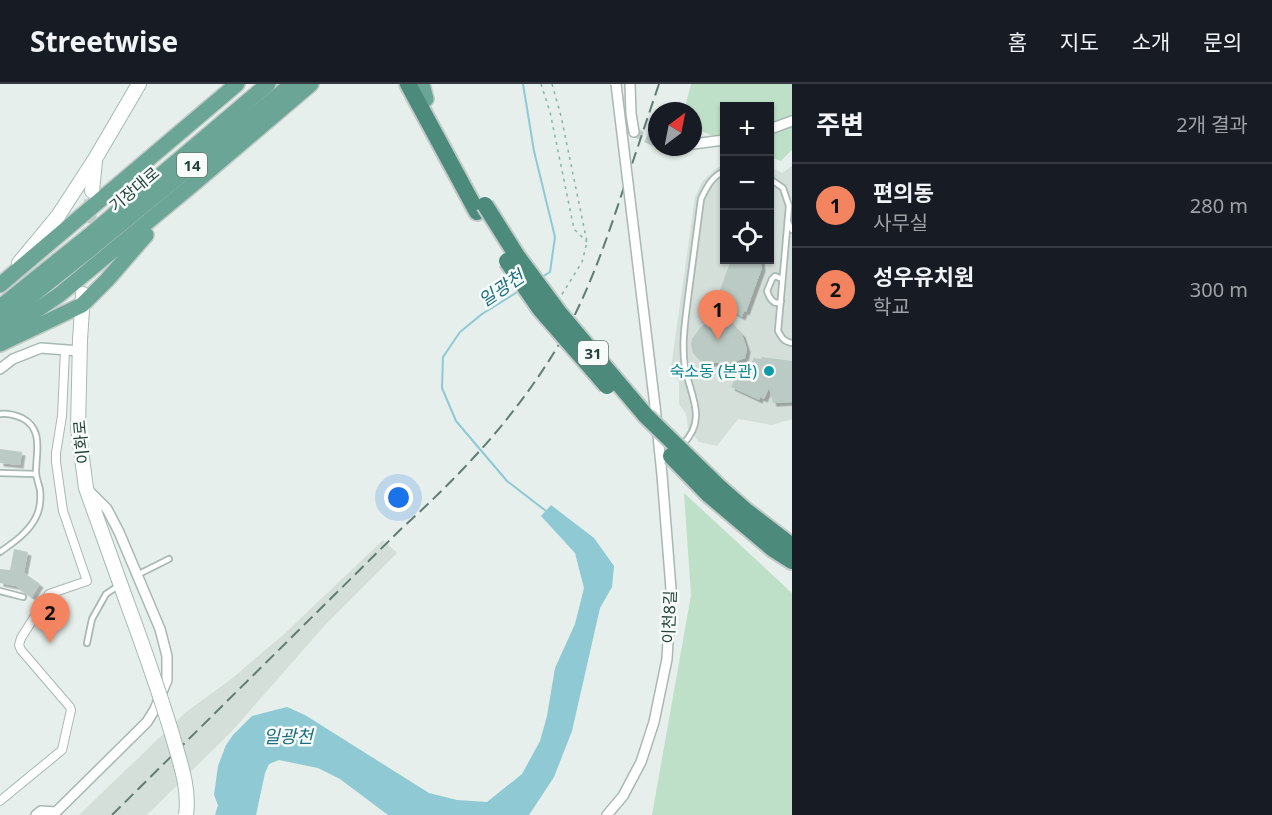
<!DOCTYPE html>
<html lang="ko">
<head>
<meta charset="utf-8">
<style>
	body { margin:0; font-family:"Noto Sans","Noto Sans KR",sans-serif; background:#242831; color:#f1f3f6 }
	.controls { position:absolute; right:18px; top:18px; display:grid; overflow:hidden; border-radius:0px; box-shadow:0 2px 4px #0004 }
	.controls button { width:54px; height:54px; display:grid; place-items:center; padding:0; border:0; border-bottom:2px solid #363941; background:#171b24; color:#f1f3f6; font:30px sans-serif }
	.compass { position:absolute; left:648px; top:18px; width:54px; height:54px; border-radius:50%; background:#171b24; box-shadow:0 2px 4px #0004; rotate:32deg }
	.you { position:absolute; left:399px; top:414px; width:21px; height:21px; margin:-15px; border:4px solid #fff; border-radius:50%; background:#1a73e8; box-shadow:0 0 0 9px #1a73e833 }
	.badge { display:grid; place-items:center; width:39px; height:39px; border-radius:50%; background:#f4845f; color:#111; font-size:20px; font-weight:700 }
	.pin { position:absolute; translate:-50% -50px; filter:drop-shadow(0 2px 3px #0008) }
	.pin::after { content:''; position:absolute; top:32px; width:21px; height:18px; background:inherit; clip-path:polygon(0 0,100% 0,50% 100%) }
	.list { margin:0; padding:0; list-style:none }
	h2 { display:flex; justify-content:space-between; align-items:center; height:78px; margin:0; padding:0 24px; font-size:26px }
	h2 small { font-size:20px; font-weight:400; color:#9ea1a6 }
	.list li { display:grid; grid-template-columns:39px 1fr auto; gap:18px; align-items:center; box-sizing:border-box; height:84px; padding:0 24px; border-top:2px solid #363941 }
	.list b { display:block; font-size:22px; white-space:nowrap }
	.list p { margin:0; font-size:20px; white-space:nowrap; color:#9ea1a6 }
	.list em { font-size:20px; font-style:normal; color:#9ea1a6 }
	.icon { flex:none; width:33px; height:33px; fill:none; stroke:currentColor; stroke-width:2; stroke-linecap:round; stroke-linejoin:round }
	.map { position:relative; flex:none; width:792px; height:731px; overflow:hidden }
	header { display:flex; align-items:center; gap:36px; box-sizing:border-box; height:84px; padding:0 30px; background:#171b24; border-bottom:2px solid #363941 }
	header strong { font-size:28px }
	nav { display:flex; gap:33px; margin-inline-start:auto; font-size:21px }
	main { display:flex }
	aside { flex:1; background:#171b24 }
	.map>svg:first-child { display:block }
	.built { fill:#d4dfda }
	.green { fill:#bfe0c8 }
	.water { fill:#8ec9d4 }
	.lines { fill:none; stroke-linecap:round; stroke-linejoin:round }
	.stream { stroke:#8ec9d4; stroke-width:2 }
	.building { fill:#bbcac4; filter:url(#shadow) }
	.minor-tunnel { stroke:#bfccc8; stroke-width:9; stroke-dasharray:9 4.5; stroke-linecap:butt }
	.secondary-tunnel { stroke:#bfccc8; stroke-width:14; stroke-dasharray:14 7; stroke-linecap:butt }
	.service-casing { stroke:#a8b8b2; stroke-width:8 }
	.pedestrian-casing { stroke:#a8b8b2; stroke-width:10 }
	.minor-casing { stroke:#a8b8b2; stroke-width:12 }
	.secondary-casing { stroke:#a4bbb3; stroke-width:16 }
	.primary-casing { stroke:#c2cac8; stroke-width:18 }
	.trunk-casing { stroke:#c2cac8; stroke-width:20 }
	.path { stroke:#86b3a5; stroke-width:1.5; stroke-dasharray:3 4.5; stroke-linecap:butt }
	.service { stroke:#fff; stroke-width:4.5 }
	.pedestrian { stroke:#fff; stroke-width:8 }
	.minor { stroke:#fff; stroke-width:9 }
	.secondary { stroke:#fff; stroke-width:14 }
	.primary { stroke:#6aa596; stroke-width:15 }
	.trunk { stroke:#4c8a7c; stroke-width:16 }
	.rail { stroke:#5f7d75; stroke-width:2; stroke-dasharray:12 6; stroke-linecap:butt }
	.minor-bridge-casing { stroke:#a8b8b2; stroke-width:12; stroke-linecap:butt }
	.secondary-bridge-casing { stroke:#a4bbb3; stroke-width:16; stroke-linecap:butt }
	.trunk-bridge-casing { stroke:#c2cac8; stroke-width:20; stroke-linecap:butt }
	.minor-bridge { stroke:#fff; stroke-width:9 }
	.secondary-bridge { stroke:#fff; stroke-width:14 }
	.trunk-bridge { stroke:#4c8a7c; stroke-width:16 }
	.culture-dot { fill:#0f9aa8; stroke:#f7fbf9; stroke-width:2 }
	.labels { text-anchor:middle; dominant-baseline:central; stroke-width:5; stroke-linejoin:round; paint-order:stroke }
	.shield { fill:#f7fbf9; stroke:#637a73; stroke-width:1.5 }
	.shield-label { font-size:15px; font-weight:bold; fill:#24423a }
	.street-label { font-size:16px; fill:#24423a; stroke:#f7fbf9 }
	.culture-label { font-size:16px; fill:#0d838f; stroke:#f7fbf9; text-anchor:end }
	.water-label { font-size:18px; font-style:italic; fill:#1c6f80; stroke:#f7fbf9 }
</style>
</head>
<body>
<header>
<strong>Streetwise</strong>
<nav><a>홈</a><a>지도</a><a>소개</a><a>문의</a></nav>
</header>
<main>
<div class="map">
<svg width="792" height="731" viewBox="0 0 792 731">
	<defs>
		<filter id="shadow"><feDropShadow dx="3.5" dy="3.5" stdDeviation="0" flood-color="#0004"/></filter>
	</defs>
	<rect width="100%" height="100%" fill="#e6efeb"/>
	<g class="built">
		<path d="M 724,80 L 724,176 L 770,176 L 770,83 L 782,89 L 792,82 L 792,335 L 772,341 L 738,335 L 717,362 L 699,358 L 688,345 L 686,330 L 679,320 L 679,298 L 671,284 L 695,113 L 702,98 L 714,86 Z"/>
		<path d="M 383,456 L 397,469 L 326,540 L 233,646 L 147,731 L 79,731 L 186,628 L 230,596 L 283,551 Z"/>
	</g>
	<g class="green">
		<path d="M 691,0 L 792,0 L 792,66 L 781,77 L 770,73 L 770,22 L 724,22 L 724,56 L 693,44 L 693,27 L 684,27 Z"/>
		<path d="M 684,409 L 792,509 L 792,731 L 652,731 L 691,511 Z"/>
	</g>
	<path class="water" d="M 551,421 L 594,454 L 614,482 L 612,503 L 600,524 L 572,647 L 554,693 L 529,731 L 388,731 L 340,695 L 318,684 L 279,676 L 269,680 L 265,689 L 256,731 L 215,731 L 218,721 L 214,711 L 218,682 L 226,661 L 233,651 L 252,632 L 287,623 L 305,631 L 429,709 L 457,716 L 487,718 L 522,690 L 540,657 L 547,632 L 555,584 L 575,540 L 584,504 L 575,469 L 541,432 Z"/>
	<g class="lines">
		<g class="stream">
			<path d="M 523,0 L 534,67 L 555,153 L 550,188 L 542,193"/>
			<path d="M 519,207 L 482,230 L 460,248 L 443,273 L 442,304 L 456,337 L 507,397 L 546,427"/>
		</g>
	</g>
	<g class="building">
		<path d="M 731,176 L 761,176 L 762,184 L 746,228 L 744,227 L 742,233 L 726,224 L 729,219 L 717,214 Z"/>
		<path d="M 718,235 L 729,236 L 742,250 L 747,265 L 745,274 L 732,279 L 708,279 L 702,278 L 693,269 L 691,260 L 692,255 L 699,245 L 706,239 Z"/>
		<path d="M 762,273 L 792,277 L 792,318 L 773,319 L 769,304 L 764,315 L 760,313 L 759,316 L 731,303 L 736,292 L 742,294 L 754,274 L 761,275 Z"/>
		<path d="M 0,365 L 22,368 L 20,381 L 0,379 Z"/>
		<path d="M 14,465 L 28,468 L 24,489 L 40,500 L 32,513 L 16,502 L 0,499 L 0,485 L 10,486 Z"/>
	</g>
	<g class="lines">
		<path class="minor-tunnel" d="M 634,48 L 657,59"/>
		<path class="secondary-tunnel" d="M 87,160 L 91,116"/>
		<defs>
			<g id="service">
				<path d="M 770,95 L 783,104 L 789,122 L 778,247 C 782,254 784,258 792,259"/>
				<path d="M 788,138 L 792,146"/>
				<path d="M 781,217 L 779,219 C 772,220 769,213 767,207 L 772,195 L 775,192 L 782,195"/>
				<path d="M 0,330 C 8,329 15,331 22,334 C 44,345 36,369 36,388 C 36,394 39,400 40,406 C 41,414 40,426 36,433 C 29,448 13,459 0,468"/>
				<path d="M 682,361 C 708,336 691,313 685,284 C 681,258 686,232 689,206 C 693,176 697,145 701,115 C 707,102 712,93 724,87"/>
				<path d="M 0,389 L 36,390"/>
				<path d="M 137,491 L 169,475"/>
				<path d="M 0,507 L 23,513"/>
				<path d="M 87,559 L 92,535 L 106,510 L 118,502"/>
			</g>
			<path id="pedestrian" d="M 0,717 L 62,666 L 71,626 L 70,623 L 21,566 L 19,561 L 21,554 L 49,510 L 87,497 L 63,427 L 56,378 L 56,369 L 62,332 L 65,266"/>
			<g id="minor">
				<path d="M 630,0 L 631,30 L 634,48"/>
				<path d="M 770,45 L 792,37"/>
				<path d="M 693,60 L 724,56"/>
				<path d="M 0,285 L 13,275 L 41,264 L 80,267"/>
				<path d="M 36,731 L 41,727 L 56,728 L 147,638 L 155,625 L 167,596 L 167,572 L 160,545 L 119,448 L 107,425 L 90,408"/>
				<path d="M 607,731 L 623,712 L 641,678 L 654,638 L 667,575 L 671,505 L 662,391 L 655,322"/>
			</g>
			<g id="secondary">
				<path d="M 92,107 L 95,77"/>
				<path d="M 19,179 L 58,132 L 95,75 L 139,0"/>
				<path d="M 83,210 L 80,256 L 78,344 L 86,404 L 125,513"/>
			</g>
			<g id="primary">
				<path d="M 422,0 L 426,15"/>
				<path d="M 0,201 L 237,0"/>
				<path d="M 0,223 L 91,150 L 268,0"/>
				<path d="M 0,237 L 93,163 L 292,0"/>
				<path d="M 0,251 L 59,211 L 191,102 L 311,0"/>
				<path d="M 0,260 L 82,221 L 107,196 L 146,151"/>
			</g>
			<g id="trunk">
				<path d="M 408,0 L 477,128"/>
				<path d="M 719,403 L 745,426 L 792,462"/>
				<path d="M 708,410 L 773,465 L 792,477"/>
			</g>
		</defs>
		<use href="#service" class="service-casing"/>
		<use href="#pedestrian" class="pedestrian-casing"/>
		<use href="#minor" class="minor-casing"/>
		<use href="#secondary" class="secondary-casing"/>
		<use href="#primary" class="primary-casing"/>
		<use href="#trunk" class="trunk-casing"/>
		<g class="path">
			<path d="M 541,0 L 550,28 L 574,145 L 587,158"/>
			<path d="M 552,0 L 561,32 L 587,158 L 582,178 L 561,212"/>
		</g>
		<use href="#service" class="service"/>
		<use href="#pedestrian" class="pedestrian"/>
		<use href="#minor" class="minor"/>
		<use href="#secondary" class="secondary"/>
		<use href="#primary" class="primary"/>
		<use href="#trunk" class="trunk"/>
		<path class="rail" d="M 112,731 L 402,444 C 462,390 516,332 558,262 C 587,213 606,158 624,103 C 636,69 647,35 659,0"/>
		<defs>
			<path id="minor-bridge" d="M 616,0 L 655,322"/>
			<path id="secondary-bridge" d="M 125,513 C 142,559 158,604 172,650 C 179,676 190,703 186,731"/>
			<g id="trunk-bridge">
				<path d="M 485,121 L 517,172 L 560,230 L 646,332 L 719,403"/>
				<path d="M 507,177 L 540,225 L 607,302"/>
				<path d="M 671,372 L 708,410"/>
			</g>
		</defs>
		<use href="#minor-bridge" class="minor-bridge-casing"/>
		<use href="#secondary-bridge" class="secondary-bridge-casing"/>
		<use href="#trunk-bridge" class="trunk-bridge-casing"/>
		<use href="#minor-bridge" class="minor-bridge"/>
		<use href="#secondary-bridge" class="secondary-bridge"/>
		<use href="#trunk-bridge" class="trunk-bridge"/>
	</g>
	<circle class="culture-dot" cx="769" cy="287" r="6"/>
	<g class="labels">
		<g class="shield">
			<rect x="177" y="69" width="30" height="24" rx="4.5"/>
			<rect x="578" y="257" width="30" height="24" rx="4.5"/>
		</g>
		<g class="shield-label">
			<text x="192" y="81">14</text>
			<text x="593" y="269">31</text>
		</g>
		<g class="street-label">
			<text transform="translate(134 105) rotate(-40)">기장대로</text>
			<text transform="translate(81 358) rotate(-95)">이화로</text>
			<text transform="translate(669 533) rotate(-88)">이천8길</text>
		</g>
		<g class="culture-label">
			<text x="757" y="287">숙소동 (본관)</text>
		</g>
		<g class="water-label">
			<text transform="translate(501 204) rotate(-34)">일광천</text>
			<text x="288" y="652">일광천</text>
		</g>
	</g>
</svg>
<div class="controls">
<button>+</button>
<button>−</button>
<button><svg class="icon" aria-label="locate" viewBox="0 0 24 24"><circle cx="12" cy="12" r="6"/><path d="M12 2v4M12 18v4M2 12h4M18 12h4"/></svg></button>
</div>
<svg class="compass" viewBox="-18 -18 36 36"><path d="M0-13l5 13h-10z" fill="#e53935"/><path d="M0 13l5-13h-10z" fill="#9ea1a6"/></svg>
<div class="you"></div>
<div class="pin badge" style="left:718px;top:256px">1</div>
<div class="pin badge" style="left:50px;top:559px">2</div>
</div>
<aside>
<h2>주변<small>2개 결과</small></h2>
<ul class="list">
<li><span class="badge">1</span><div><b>편의동</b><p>사무실</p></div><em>280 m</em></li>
<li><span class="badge">2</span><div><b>성우유치원</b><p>학교</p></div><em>300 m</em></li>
</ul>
</aside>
</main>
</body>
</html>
